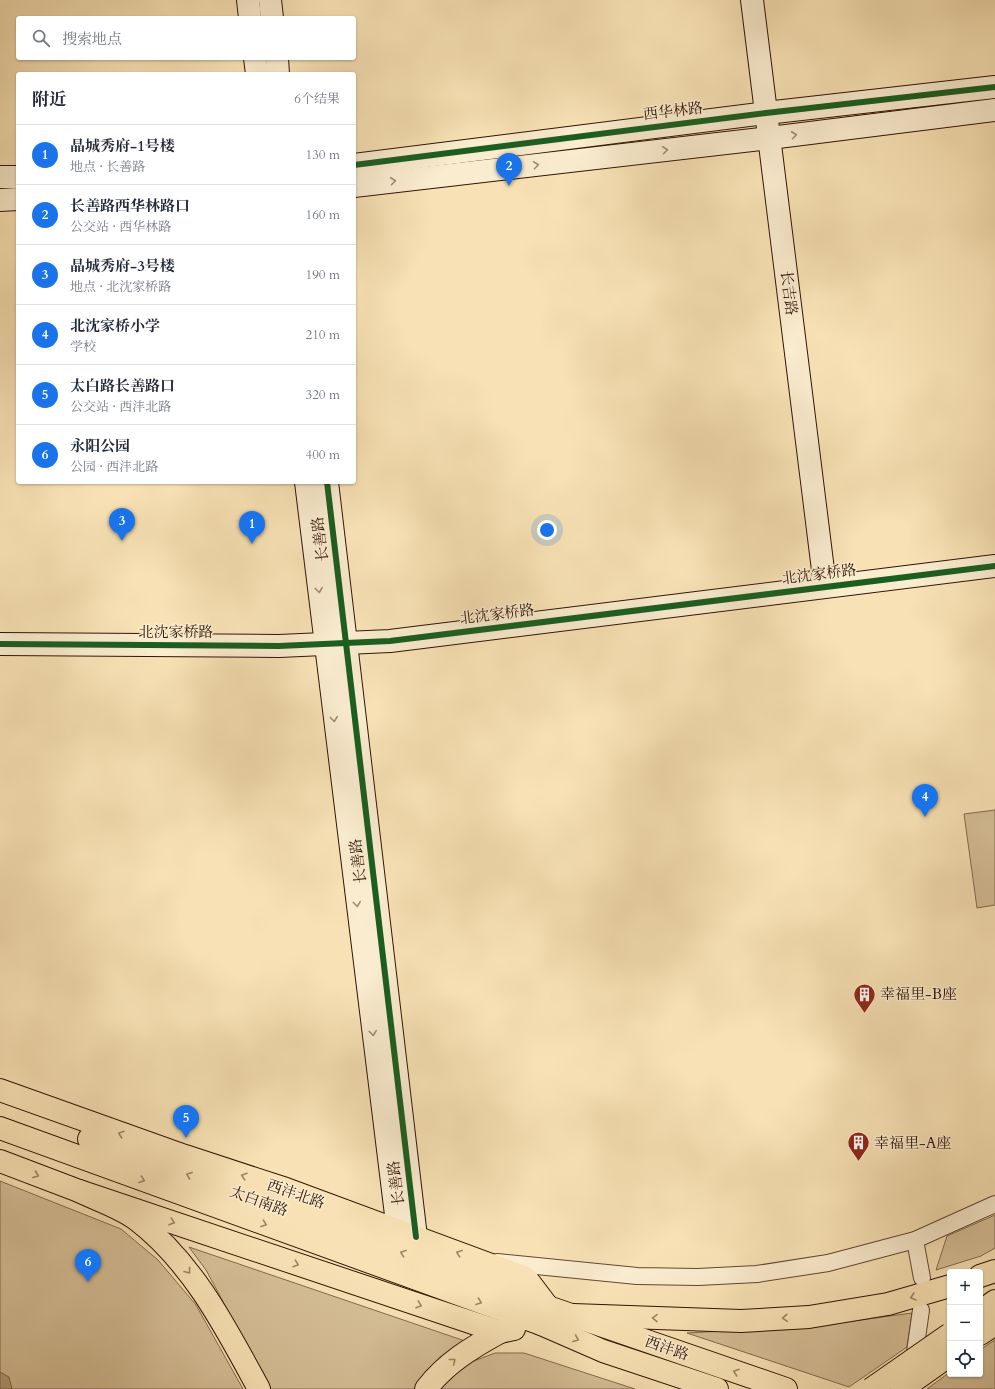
<!DOCTYPE html>
<html lang="zh">
<head>
<meta charset="utf-8">
<style>
	body { margin:0; font-family:Cardo,"Noto Serif SC",serif; background:#f6f6f7; color:#1f2937 }
	.controls { position:absolute; right:12px; bottom:12px; display:grid; overflow:hidden; border-radius:4px; box-shadow:0 1px 3px #0004 }
	.controls button { width:36px; height:36px; display:grid; place-items:center; padding:0; border:0; border-bottom:1px solid #e0e1e3; background:#fff; color:#1f2937; font:20px sans-serif }
	.you { position:absolute; left:547px; top:530px; width:14px; height:14px; margin:-10px; border:3px solid #fff; border-radius:50%; background:#1a73e8; box-shadow:0 0 0 6px #1a73e833 }
	.badge { display:grid; place-items:center; width:26px; height:26px; border-radius:50%; background:#1a73e8; color:#fff; font-size:13px; font-weight:700 }
	.pin { position:absolute; translate:-50% -33px; filter:drop-shadow(0 1px 2px #0008) }
	.pin::after { content:''; position:absolute; top:21px; width:14px; height:12px; background:inherit; clip-path:polygon(0 0,100% 0,50% 100%) }
	.list { margin:0; padding:0; list-style:none }
	h2 { display:flex; justify-content:space-between; align-items:center; height:52px; margin:0; padding:0 16px; font-size:17px }
	h2 small { font-size:13px; font-weight:400; color:#747a83 }
	.list li { display:grid; grid-template-columns:26px 1fr auto; gap:12px; align-items:center; box-sizing:border-box; height:60px; padding:0 16px; border-top:1px solid #e0e1e3 }
	.list b { display:block; font-size:15px; white-space:nowrap }
	.list p { margin:0; font-size:13px; white-space:nowrap; color:#747a83 }
	.list em { font-size:13px; font-style:normal; color:#747a83 }
	.icon { flex:none; width:22px; height:22px; fill:none; stroke:currentColor; stroke-width:2; stroke-linecap:round; stroke-linejoin:round }
	.map { position:relative; flex:none; width:995px; height:1389px; overflow:hidden }
	.search { position:absolute; background:#fff; box-shadow:0 1px 3px #0004; left:16px; top:16px; width:340px; height:44px; display:flex; align-items:center; gap:10px; box-sizing:border-box; padding:0 14px; border-radius:4px; color:#747a83; font-size:15px }
	.panel { position:absolute; background:#fff; box-shadow:0 1px 3px #0004; left:16px; top:72px; width:340px; height:412px; border-radius:4px }
	.map>svg:first-child { display:block }
	.green { fill:#d6bf97; stroke:#836a4e }
	.water { fill:#b49c79; stroke:#7f664a }
	.lines { fill:none; stroke-linecap:round; stroke-linejoin:round }
	.street-casing { stroke:#624830; stroke-width:18 }
	.secondary-casing { stroke:#301404; stroke-width:24 }
	.primary-casing { stroke:#301404; stroke-width:24 }
	.highway-casing { stroke:#301404; stroke-width:24 }
	.street { stroke:#faeccf; stroke-width:16 }
	.secondary { stroke:#faeccf; stroke-width:22 }
	.primary { stroke:#f8e2b5; stroke-width:22 }
	.highway { stroke:#f8e2b5; stroke-width:22 }
	.highway-bridge-casing { stroke:#301404; stroke-width:24; stroke-linecap:butt }
	.highway-bridge { stroke:#f8e2b5; stroke-width:22 }
	.cycleway-casing { stroke:#faeccf; stroke-width:8 }
	.cycleway { stroke:#1b5e20; stroke-width:6 }
	.oneway { stroke:#9f8b74 }
	.oneway2 { stroke:#9e8565 }
	.labels { text-anchor:middle; dominant-baseline:central; stroke-width:3; stroke-linejoin:round; paint-order:stroke }
	.street-label { font-size:15px; fill:#301404; stroke:#faeccf }
	.poi-label { font-size:15px; fill:#301404; stroke:#faeccf; text-anchor:start }
</style>
</head>
<body>
<div class="map">
<svg width="995" height="1389" viewBox="0 0 995 1389">
	<rect width="100%" height="100%" fill="#f8e2b5"/>
	<filter id="stains"><feTurbulence type="fractalNoise" baseFrequency=".005" numOctaves="4"/><feColorMatrix values="0 0 0 0 .2 0 0 0 0 .09 0 0 0 0 .02 0 0 0 .5 -.17"/></filter>
	<radialGradient id="worn" r=".72"><stop offset=".6" stop-color="#630" stop-opacity="0"/><stop offset="1" stop-color="#630" stop-opacity=".3"/></radialGradient>
	<g class="green">
		<path d="M 995,810 L 995,905 L 977,908 L 964,814 Z"/>
		<path d="M 0,1181 L 121,1229 L 158,1260 L 196,1305 L 243,1389 L 0,1389 Z"/>
		<path d="M 995,1215 L 995,1248 L 981,1256 L 936,1270 L 947,1236 Z"/>
		<path d="M 189,1247 L 468,1342 L 440,1357 L 418,1389 L 270,1389 L 206,1270 Z"/>
		<path d="M 912,1313 L 907,1347 L 849,1387 L 687,1333 L 816,1326 Z"/>
		<path d="M 995,1340 L 995,1389 L 927,1389 L 950,1372 L 950,1374 L 980,1374 L 980,1350 Z"/>
		<path d="M 495,1353 L 524,1353 L 635,1389 L 436,1389 L 466,1364 Z"/>
	</g>
	<path class="water" d="M 0,1372 L 9,1377 L 12,1389 L 0,1389 Z"/>
	<g class="lines">
		<defs>
			<g id="street">
				<path d="M 915,1240 L 922,1278"/>
				<path d="M 497,1262 L 637,1276 L 698,1277 L 757,1274 L 828,1263 L 915,1240 L 995,1204"/>
				<path d="M 913,1366 L 921,1310"/>
			</g>
			<g id="secondary">
				<path d="M 248,0 L 250,18"/>
				<path d="M 270,0 L 272,18"/>
				<path d="M 752,0 L 825,586"/>
				<path d="M 255,58 L 257,74"/>
				<path d="M 277,58 L 278,74"/>
				<path d="M 354,165 L 766,113 L 995,87"/>
				<path d="M 0,177 L 18,177"/>
				<path d="M 354,186 L 770,138 L 995,110"/>
				<path d="M 0,200 L 18,199"/>
				<path d="M 306,482 L 398,1231"/>
				<path d="M 327,482 L 416,1237"/>
				<path d="M 0,644 L 279,646 L 390,641 L 995,566"/>
			</g>
			<g id="primary">
				<path d="M 0,1090 L 185,1156 L 286,1189 L 526,1278 L 548,1307"/>
				<path d="M 0,1128 L 541,1324"/>
				<path d="M 89,1139 L 548,1307"/>
				<path d="M 0,1161 L 79,1191 L 500,1332 L 514,1329"/>
			</g>
			<g id="highway">
				<path d="M 79,1191 C 97,1200 122,1208 137,1220 C 193,1263 226,1328 259,1389"/>
				<path d="M 980,1276 L 995,1271"/>
				<path d="M 548,1307 L 786,1389"/>
				<path d="M 980,1312 L 995,1301"/>
				<path d="M 573,1315 L 741,1321 L 809,1317 L 888,1304 L 950,1286"/>
				<path d="M 541,1324 L 603,1351 L 717,1389"/>
				<path d="M 980,1334 L 995,1324"/>
				<path d="M 426,1389 C 446,1363 471,1348 500,1332"/>
			</g>
		</defs>
		<use href="#street" class="street-casing"/>
		<use href="#secondary" class="secondary-casing"/>
		<use href="#primary" class="primary-casing"/>
		<use href="#highway" class="highway-casing"/>
		<use href="#street" class="street"/>
		<use href="#secondary" class="secondary"/>
		<use href="#primary" class="primary"/>
		<use href="#highway" class="highway"/>
		<defs>
			<g id="highway-bridge">
				<path d="M 871,1389 L 950,1334"/>
				<path d="M 902,1389 L 950,1355"/>
			</g>
		</defs>
		<use href="#highway-bridge" class="highway-bridge-casing"/>
		<use href="#highway-bridge" class="highway-bridge"/>
		<defs>
			<g id="cycleway">
				<path d="M 354,165 L 766,113 L 995,87"/>
				<path d="M 327,482 L 416,1237"/>
				<path d="M 0,644 L 279,646 L 390,641 L 995,566"/>
			</g>
		</defs>
		<use href="#cycleway" class="cycleway-casing"/>
		<use href="#cycleway" class="cycleway"/>
	</g>
	<defs><path id="oneway-chevron" d="M-2-3.5L2.5 0L-2 3.5" fill="none" stroke-width="1.6" stroke-linecap="round" stroke-linejoin="round"/></defs>
	<g class="oneway">
		<use href="#oneway-chevron" transform="translate(794 135) rotate(-7)"/>
		<use href="#oneway-chevron" transform="translate(665 150) rotate(-7)"/>
		<use href="#oneway-chevron" transform="translate(536 165) rotate(-7)"/>
		<use href="#oneway-chevron" transform="translate(393 181) rotate(-7)"/>
		<use href="#oneway-chevron" transform="translate(319 590) rotate(83)"/>
		<use href="#oneway-chevron" transform="translate(334 719) rotate(83)"/>
		<use href="#oneway-chevron" transform="translate(357 904) rotate(83)"/>
		<use href="#oneway-chevron" transform="translate(373 1033) rotate(83)"/>
	</g>
	<g class="oneway2">
		<use href="#oneway-chevron" transform="translate(121 1134) rotate(-161)"/>
		<use href="#oneway-chevron" transform="translate(36 1175) rotate(21)"/>
		<use href="#oneway-chevron" transform="translate(189 1175) rotate(-160)"/>
		<use href="#oneway-chevron" transform="translate(244 1176) rotate(-162)"/>
		<use href="#oneway-chevron" transform="translate(142 1180) rotate(20)"/>
		<use href="#oneway-chevron" transform="translate(172 1222) rotate(19)"/>
		<use href="#oneway-chevron" transform="translate(264 1224) rotate(20)"/>
		<use href="#oneway-chevron" transform="translate(403 1253) rotate(-160)"/>
		<use href="#oneway-chevron" transform="translate(459 1253) rotate(-160)"/>
		<use href="#oneway-chevron" transform="translate(296 1264) rotate(19)"/>
		<use href="#oneway-chevron" transform="translate(188 1271) rotate(52)"/>
		<use href="#oneway-chevron" transform="translate(913 1297) rotate(165)"/>
		<use href="#oneway-chevron" transform="translate(479 1302) rotate(20)"/>
		<use href="#oneway-chevron" transform="translate(419 1305) rotate(19)"/>
		<use href="#oneway-chevron" transform="translate(655 1318) rotate(-179)"/>
		<use href="#oneway-chevron" transform="translate(785 1318) rotate(176)"/>
		<use href="#oneway-chevron" transform="translate(576 1339) rotate(23)"/>
		<use href="#oneway-chevron" transform="translate(453 1361) rotate(-39)"/>
		<use href="#oneway-chevron" transform="translate(736 1372) rotate(-161)"/>
	</g>
	<defs>
		<symbol id="building-pin" viewBox="-11 -11 22 30"><path d="M0 17L-7.5 6A9.5 9.5 0 1 1 7.5 6Z" fill="#8f2418" stroke="#faeccf"/><path d="M-4-6H4V6H1V3H-1V6H-4ZM-2.5-4.3h1.7v1.8h-1.7ZM.8-4.3h1.7v1.8H.8ZM-2.5-1h1.7V.8h-1.7ZM.8-1h1.7V.8H.8Z" fill="#fff"/></symbol>
	</defs>
	<g fill-rule="evenodd">
		<use href="#building-pin" x="852" y="982" width="25" height="34"/>
		<use href="#building-pin" x="846" y="1130" width="25" height="34"/>
	</g>
	<g class="labels">
		<g class="street-label">
			<text transform="translate(673 111) rotate(-7)">西华林路</text>
			<text transform="translate(789 293) rotate(83)">长吉路</text>
			<text transform="translate(320 539) rotate(-97)">长善路</text>
			<text transform="translate(819 574) rotate(-7)">北沈家桥路</text>
			<text transform="translate(497 614) rotate(-7)">北沈家桥路</text>
			<text x="176" y="632">北沈家桥路</text>
			<text transform="translate(358 861) rotate(-97)">长善路</text>
			<text transform="translate(396 1183) rotate(-97)">长善路</text>
			<text transform="translate(296 1194) rotate(19)">西沣北路</text>
			<text transform="translate(259 1201) rotate(20)">太白南路</text>
			<text transform="translate(667 1348) rotate(19)">西沣路</text>
		</g>
		<g class="poi-label">
			<text x="880" y="994">幸福里-B座</text>
			<text x="874" y="1143">幸福里-A座</text>
		</g>
	</g>
	<rect width="100%" height="100%" filter="url(#stains)"/>
	<rect width="100%" height="100%" fill="url(#worn)"/>
</svg>
<div class="controls">
<button>+</button>
<button>−</button>
<button><svg class="icon" aria-label="locate" viewBox="0 0 24 24"><circle cx="12" cy="12" r="6"/><path d="M12 2v4M12 18v4M2 12h4M18 12h4"/></svg></button>
</div>
<div class="you"></div>
<div class="pin badge" style="left:252px;top:544px">1</div>
<div class="pin badge" style="left:509px;top:186px">2</div>
<div class="pin badge" style="left:122px;top:541px">3</div>
<div class="pin badge" style="left:925px;top:817px">4</div>
<div class="pin badge" style="left:186px;top:1138px">5</div>
<div class="pin badge" style="left:88px;top:1282px">6</div>
<div class="search"><svg class="icon" aria-label="search" viewBox="0 0 24 24"><circle cx="10" cy="10" r="6"/><path d="M15 15l6 6"/></svg>搜索地点</div>
<section class="panel">
<h2>附近<small>6个结果</small></h2>
<ul class="list">
<li><span class="badge">1</span><div><b>晶城秀府-1号楼</b><p>地点 · 长善路</p></div><em>130 m</em></li>
<li><span class="badge">2</span><div><b>长善路西华林路口</b><p>公交站 · 西华林路</p></div><em>160 m</em></li>
<li><span class="badge">3</span><div><b>晶城秀府-3号楼</b><p>地点 · 北沈家桥路</p></div><em>190 m</em></li>
<li><span class="badge">4</span><div><b>北沈家桥小学</b><p>学校</p></div><em>210 m</em></li>
<li><span class="badge">5</span><div><b>太白路长善路口</b><p>公交站 · 西沣北路</p></div><em>320 m</em></li>
<li><span class="badge">6</span><div><b>永阳公园</b><p>公园 · 西沣北路</p></div><em>400 m</em></li>
</ul>
</section>
</div>
</body>
</html>
